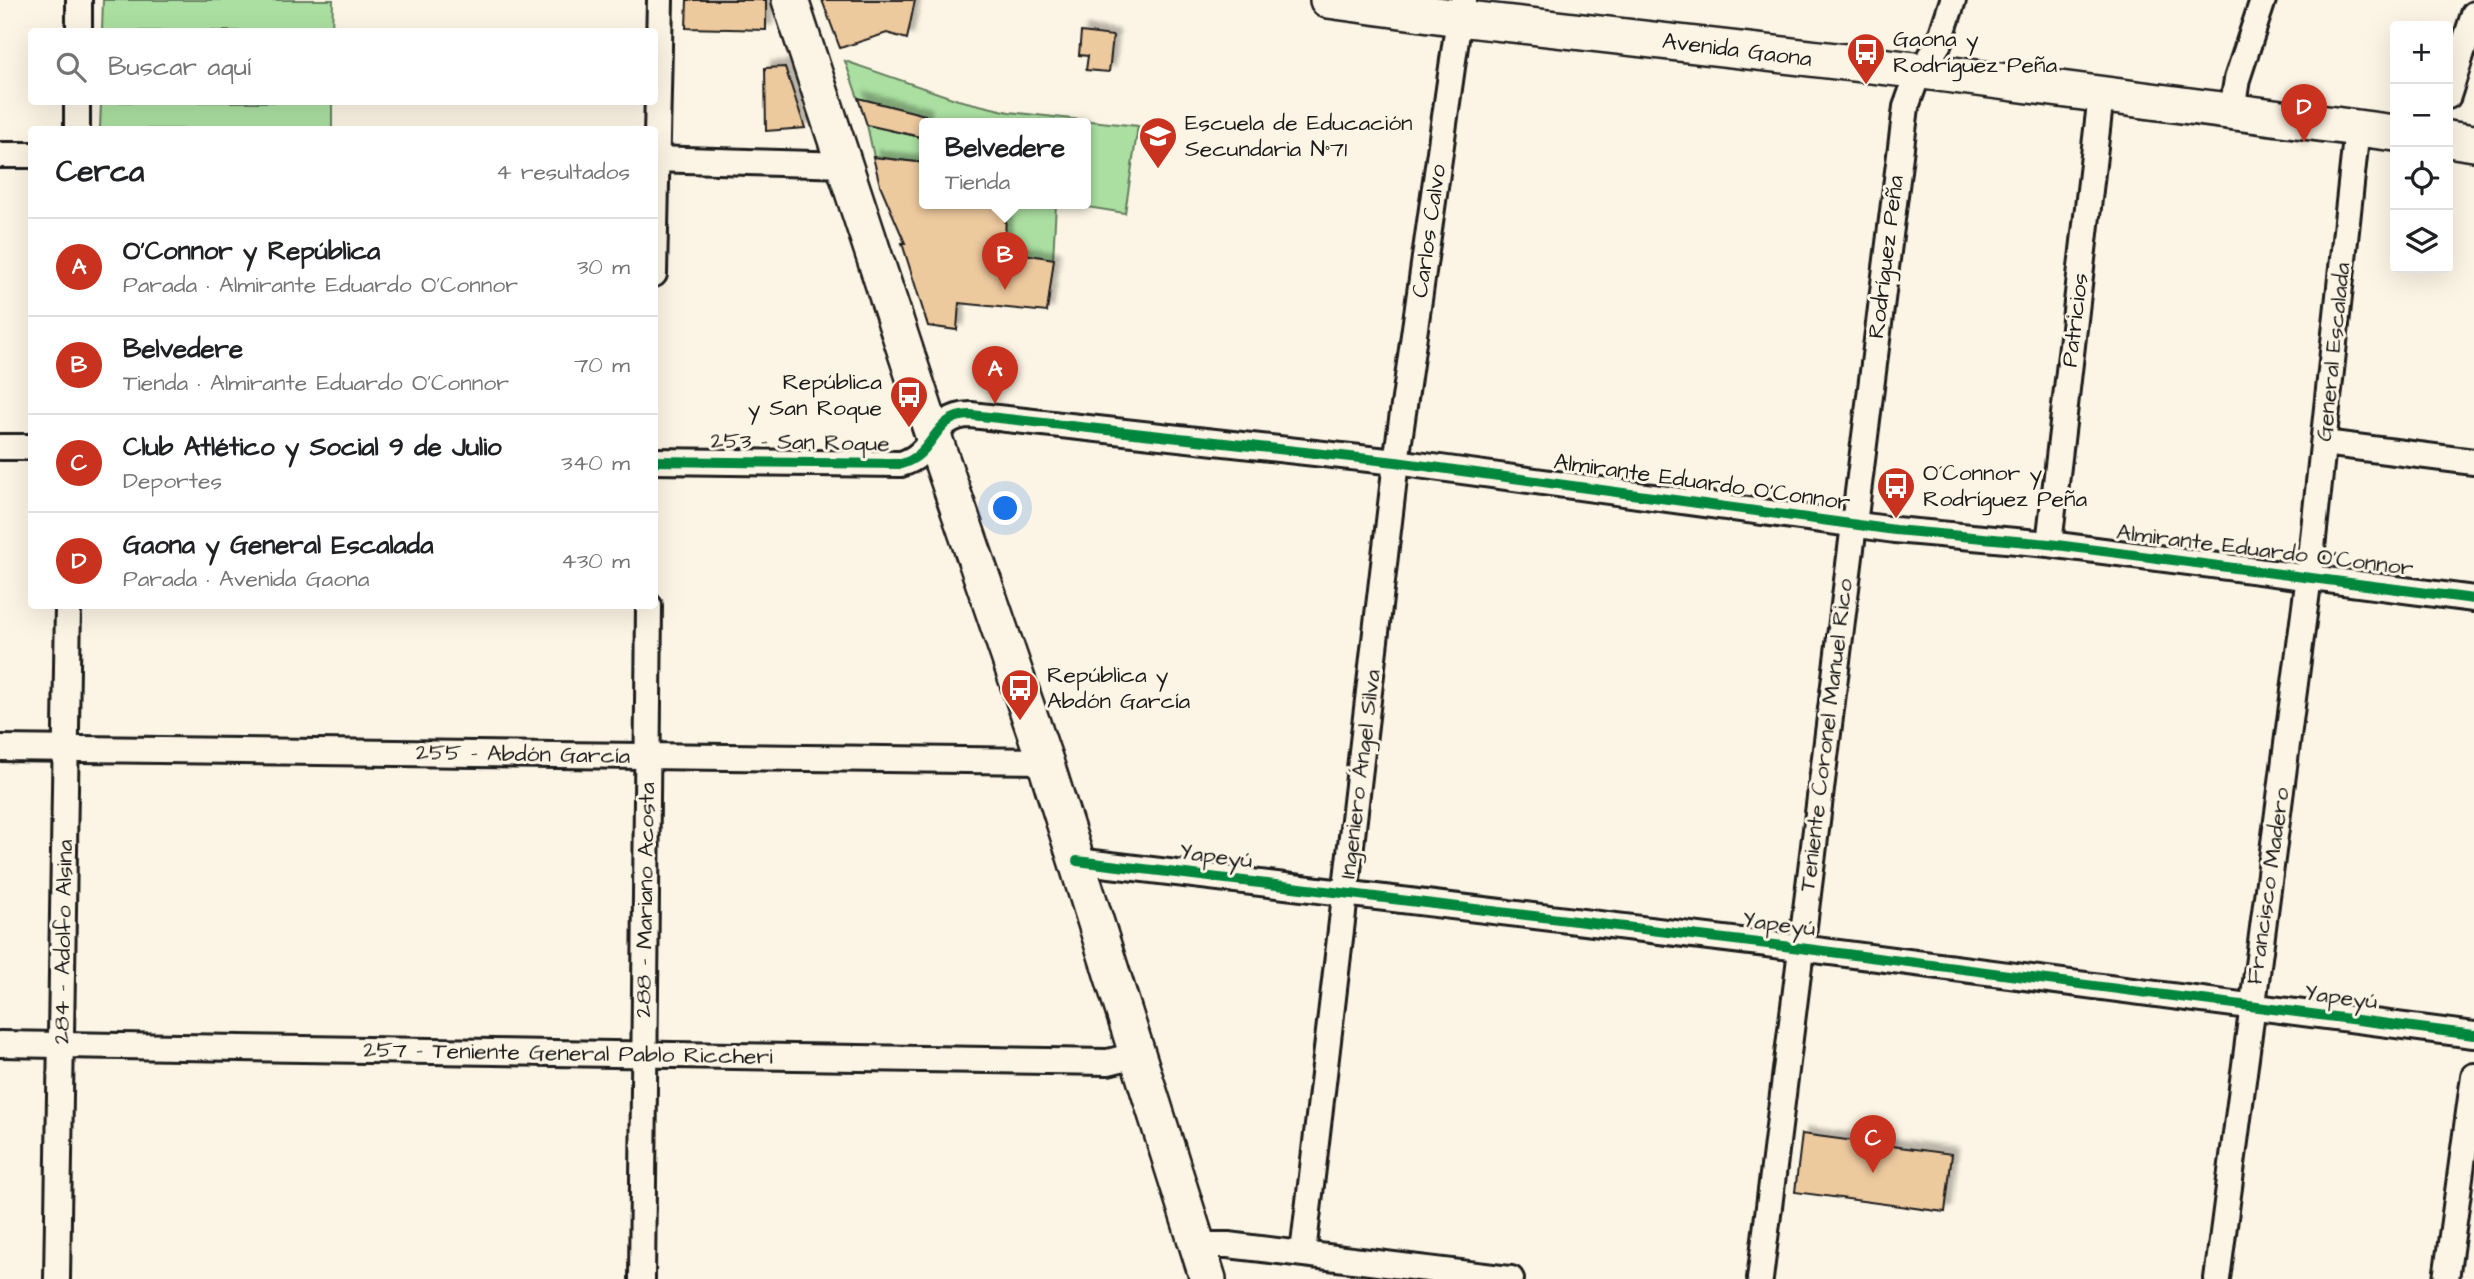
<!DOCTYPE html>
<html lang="es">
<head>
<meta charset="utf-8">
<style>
	body { margin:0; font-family:"Architects Daughter",sans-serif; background:#f2f2f2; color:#202124 }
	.controls { position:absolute; right:21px; top:21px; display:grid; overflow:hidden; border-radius:7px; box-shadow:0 7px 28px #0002 }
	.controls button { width:63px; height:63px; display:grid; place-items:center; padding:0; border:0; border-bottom:2px solid #e0e0e0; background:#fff; color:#202124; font:35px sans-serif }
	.you { position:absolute; left:1006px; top:509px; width:24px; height:24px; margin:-18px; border:5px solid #fff; border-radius:50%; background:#1a73e8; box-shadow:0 0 0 10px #1a73e833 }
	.badge { display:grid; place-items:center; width:46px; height:46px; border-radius:50%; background:#c8321e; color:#fff; font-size:23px; font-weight:700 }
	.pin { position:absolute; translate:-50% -58px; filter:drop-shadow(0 2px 4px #0008) }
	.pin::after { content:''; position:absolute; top:37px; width:24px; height:21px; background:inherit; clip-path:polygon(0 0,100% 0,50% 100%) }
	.popup { position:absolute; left:919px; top:118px; width:172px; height:91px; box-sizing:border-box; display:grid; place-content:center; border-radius:7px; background:#fff; filter:drop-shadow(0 2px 5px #0005); font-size:23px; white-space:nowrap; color:#757577 }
	.popup b { font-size:26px; color:#202124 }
	.popup::after { content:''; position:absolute; left:50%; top:100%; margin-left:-14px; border:14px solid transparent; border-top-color:#fff }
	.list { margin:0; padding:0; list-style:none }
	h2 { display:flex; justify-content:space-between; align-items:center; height:91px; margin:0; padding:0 28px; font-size:30px }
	h2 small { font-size:23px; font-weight:400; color:#757577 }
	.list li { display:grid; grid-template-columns:46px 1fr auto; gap:21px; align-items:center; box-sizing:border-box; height:98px; padding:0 28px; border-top:2px solid #e0e0e0 }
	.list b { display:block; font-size:26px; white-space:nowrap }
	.list p { margin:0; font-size:23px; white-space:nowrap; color:#757577 }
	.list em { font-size:23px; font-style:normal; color:#757577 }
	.icon { flex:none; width:38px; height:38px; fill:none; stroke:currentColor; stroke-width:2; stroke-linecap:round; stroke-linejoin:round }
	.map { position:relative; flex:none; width:2474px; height:1279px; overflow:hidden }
	.search { position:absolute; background:#fff; box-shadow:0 7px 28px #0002; left:28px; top:28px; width:630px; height:77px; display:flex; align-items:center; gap:18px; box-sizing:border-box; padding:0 24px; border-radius:7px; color:#757577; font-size:26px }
	.panel { position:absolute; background:#fff; box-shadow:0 7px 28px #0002; left:28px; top:126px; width:630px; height:483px; border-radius:7px }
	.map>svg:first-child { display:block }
	.green { fill:#abdfa1; stroke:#647e5e; stroke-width:2 }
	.building { fill:#edc99e; stroke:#1c1c1c; stroke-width:2; filter:url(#shadow) }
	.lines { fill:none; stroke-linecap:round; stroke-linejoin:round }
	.street-casing { stroke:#1c1c1c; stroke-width:30 }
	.secondary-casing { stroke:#1c1c1c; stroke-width:40 }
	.street { stroke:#fcf5e5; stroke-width:24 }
	.secondary { stroke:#fcf5e5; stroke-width:35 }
	.cycleway-casing { stroke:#fcf5e5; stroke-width:15 }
	.cycleway { stroke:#00873e; stroke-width:10 }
	.labels { text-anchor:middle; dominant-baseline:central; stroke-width:6; stroke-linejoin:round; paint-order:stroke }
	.poi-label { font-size:23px; fill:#1c1c1c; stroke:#fcf5e5; text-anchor:start }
	.street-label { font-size:23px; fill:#1c1c1c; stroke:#fcf5e5 }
</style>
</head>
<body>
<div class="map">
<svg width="2474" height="1279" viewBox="0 0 2474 1279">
	<defs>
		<filter id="shadow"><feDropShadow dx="6" dy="-6" stdDeviation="2" flood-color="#0004"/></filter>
	</defs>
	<rect width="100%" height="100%" fill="#fcf5e5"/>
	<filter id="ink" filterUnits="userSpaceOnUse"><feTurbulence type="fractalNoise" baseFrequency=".0143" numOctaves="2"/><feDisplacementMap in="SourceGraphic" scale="14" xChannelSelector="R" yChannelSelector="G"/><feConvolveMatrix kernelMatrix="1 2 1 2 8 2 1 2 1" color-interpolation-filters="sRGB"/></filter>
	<g filter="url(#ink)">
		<g class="green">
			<path d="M 103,0 L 333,0 L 332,31 L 102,31 Z"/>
			<path d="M 845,61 L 958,100 L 1009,112 L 1138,126 L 1125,213 L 1068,204 L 1086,204 L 1086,124 L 929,124 L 931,117 L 858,98 Z"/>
			<path d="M 101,102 L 332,102 L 332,129 L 100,129 Z"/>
			<path d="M 867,125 L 924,138 L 924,163 L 874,157 Z"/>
			<path d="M 1006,204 L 1056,204 L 1053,259 L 1003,251 Z"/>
		</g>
		<g class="building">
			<path d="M 687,0 L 766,0 L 766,30 L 686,28 Z"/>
			<path d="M 822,0 L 915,0 L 907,39 L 887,33 L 840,48 Z"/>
			<path d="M 1081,32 L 1113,36 L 1109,72 L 1086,70 L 1088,56 L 1079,55 Z"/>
			<path d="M 785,67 L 805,128 L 766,131 L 765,68 Z"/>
			<path d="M 858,98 L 925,115 L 925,138 L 867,125 Z"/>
			<path d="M 873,157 L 925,163 L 925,204 L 1006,204 L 1005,251 L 1054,259 L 1047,312 L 959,303 L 957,330 L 928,326 L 902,243 L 905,243 L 880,185 Z"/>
			<path d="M 1802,1134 L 1952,1154 L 1945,1212 L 1795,1192 Z"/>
		</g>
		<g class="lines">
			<defs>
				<g id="street">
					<path d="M 79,32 L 79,0"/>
					<path d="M 2448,96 L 2474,14"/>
					<path d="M 2232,111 L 2237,79 L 2263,0"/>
					<path d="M 77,130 L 77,102"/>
					<path d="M 0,155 L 32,155"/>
					<path d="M 654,159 L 846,165"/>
					<path d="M 654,274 L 660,0"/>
					<path d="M 2324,443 L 2474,462"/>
					<path d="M 0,447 L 32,447"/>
					<path d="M 654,461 L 901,464 C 937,454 931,415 971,415 L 1396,462 L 1895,530 L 2049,544 L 2474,599"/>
					<path d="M 2049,544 L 2101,95"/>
					<path d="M 0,748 L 1045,761"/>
					<path d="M 1077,861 L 1800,948 L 2474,1035"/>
					<path d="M 0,1044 L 1108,1062 L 1136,1055"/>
					<path d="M 1197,1245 L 1228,1245 L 1511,1279"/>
					<path d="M 1303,1253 L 1396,462 L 1459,18 L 1464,0"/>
					<path d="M 57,1279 L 68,606"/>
					<path d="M 642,1279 L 649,606"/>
					<path d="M 1760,1279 L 1906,107 L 1915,82 L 1939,43 L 1953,0"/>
					<path d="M 2217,1279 L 2309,576 L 2357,128"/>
					<path d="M 2446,1279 L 2474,1076"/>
				</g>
				<g id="secondary">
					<path d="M 790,0 L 934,438 L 1045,761 L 1208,1279"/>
					<path d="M 1328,0 L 1459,18 L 1923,71 L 2395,133"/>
					<path d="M 2448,139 L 2474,143"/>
				</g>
			</defs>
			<use href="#street" class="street-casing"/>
			<use href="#secondary" class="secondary-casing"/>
			<use href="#street" class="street"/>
			<use href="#secondary" class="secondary"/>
			<defs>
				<g id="cycleway">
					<path d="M 654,461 L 901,464 C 937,454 931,415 971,415 L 1396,462 L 1895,530 L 2049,544 L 2474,599"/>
					<path d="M 1077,861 L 1800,948 L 2474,1035"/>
				</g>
			</defs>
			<use href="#cycleway" class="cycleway-casing"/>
			<use href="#cycleway" class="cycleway"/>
		</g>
	</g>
	<defs>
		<symbol id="bus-pin" viewBox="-11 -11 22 30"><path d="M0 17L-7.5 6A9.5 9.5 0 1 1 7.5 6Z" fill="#c8321e" stroke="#fcf5e5"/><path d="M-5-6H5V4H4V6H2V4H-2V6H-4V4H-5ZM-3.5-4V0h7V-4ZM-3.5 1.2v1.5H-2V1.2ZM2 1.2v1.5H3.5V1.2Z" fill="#fff"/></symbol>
		<symbol id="school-pin" viewBox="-11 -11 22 30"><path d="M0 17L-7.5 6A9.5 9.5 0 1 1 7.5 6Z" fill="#c8321e" stroke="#fcf5e5"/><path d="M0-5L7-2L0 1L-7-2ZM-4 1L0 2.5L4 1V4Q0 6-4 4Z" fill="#fff"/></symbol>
	</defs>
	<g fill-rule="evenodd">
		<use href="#bus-pin" x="1844" y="30" width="44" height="60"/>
		<use href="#school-pin" x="1136" y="114" width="44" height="60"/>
		<use href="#bus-pin" x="887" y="373" width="44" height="60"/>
		<use href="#bus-pin" x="1874" y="464" width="44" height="60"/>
		<use href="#bus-pin" x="998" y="666" width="44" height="60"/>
	</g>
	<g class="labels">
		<g class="poi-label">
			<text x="1893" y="39">Gaona y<tspan x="1893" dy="26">Rodríguez Peña</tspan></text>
			<text x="1185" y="123">Escuela de Educación<tspan x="1185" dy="26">Secundaria N°71</tspan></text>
			<text x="882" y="382" text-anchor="end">República<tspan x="882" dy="26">y San Roque</tspan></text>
			<text x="1923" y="473">O´Connor y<tspan x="1923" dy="26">Rodríguez Peña</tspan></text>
			<text x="1047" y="675">República y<tspan x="1047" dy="26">Abdón García</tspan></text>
		</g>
		<g class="street-label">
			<text transform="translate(1737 50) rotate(7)">Avenida Gaona</text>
			<text transform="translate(1429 231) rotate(-82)">Carlos Calvo</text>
			<text transform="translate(1886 257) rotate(-83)">Rodríguez Peña</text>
			<text transform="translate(2075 320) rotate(-83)">Patricios</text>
			<text transform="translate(2333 352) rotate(-84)">General Escalada</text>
			<text transform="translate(800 442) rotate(1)">253 - San Roque</text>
			<text transform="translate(1702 482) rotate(8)">Almirante Eduardo O'Connor</text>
			<text transform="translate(2265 550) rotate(7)">Almirante Eduardo O'Connor</text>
			<text transform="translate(1826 735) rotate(-83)">Teniente Coronel Manuel Rico</text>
			<text transform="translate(523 754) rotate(1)">255 - Abdón García</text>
			<text transform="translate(1360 774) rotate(-83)">Ingeniero Ángel Silva</text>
			<text transform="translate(1216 856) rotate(7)">Yapeyú</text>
			<text transform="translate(2268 886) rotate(-82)">Francisco Madero</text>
			<text transform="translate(645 900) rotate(-89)">288 - Mariano Acosta</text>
			<text transform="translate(1779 924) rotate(7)">Yapeyú</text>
			<text transform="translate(63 942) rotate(-89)">284 - Adolfo Alsina</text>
			<text transform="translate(2341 997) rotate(7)">Yapeyú</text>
			<text transform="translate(568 1053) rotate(1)">257 - Teniente General Pablo Riccheri</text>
		</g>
	</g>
</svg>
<div class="controls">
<button>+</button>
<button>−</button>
<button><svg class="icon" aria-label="locate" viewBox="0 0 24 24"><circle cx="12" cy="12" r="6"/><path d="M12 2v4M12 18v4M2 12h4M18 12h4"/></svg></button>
<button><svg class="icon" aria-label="layers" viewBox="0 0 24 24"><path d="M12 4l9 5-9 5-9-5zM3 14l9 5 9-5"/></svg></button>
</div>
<div class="you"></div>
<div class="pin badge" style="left:995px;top:404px">A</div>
<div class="pin badge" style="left:1005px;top:290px">B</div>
<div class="popup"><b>Belvedere</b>Tienda</div>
<div class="pin badge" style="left:1873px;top:1173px">C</div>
<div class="pin badge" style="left:2304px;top:142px">D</div>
<div class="search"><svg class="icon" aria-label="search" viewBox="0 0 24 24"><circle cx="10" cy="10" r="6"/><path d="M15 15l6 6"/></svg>Buscar aquí</div>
<section class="panel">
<h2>Cerca<small>4 resultados</small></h2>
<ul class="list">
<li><span class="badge">A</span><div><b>O'Connor y República</b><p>Parada · Almirante Eduardo O'Connor</p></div><em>30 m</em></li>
<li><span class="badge">B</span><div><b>Belvedere</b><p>Tienda · Almirante Eduardo O'Connor</p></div><em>70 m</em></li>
<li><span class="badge">C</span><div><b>Club Atlético y Social 9 de Julio</b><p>Deportes</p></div><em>340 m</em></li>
<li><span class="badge">D</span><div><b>Gaona y General Escalada</b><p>Parada · Avenida Gaona</p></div><em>430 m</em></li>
</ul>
</section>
</div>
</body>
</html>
